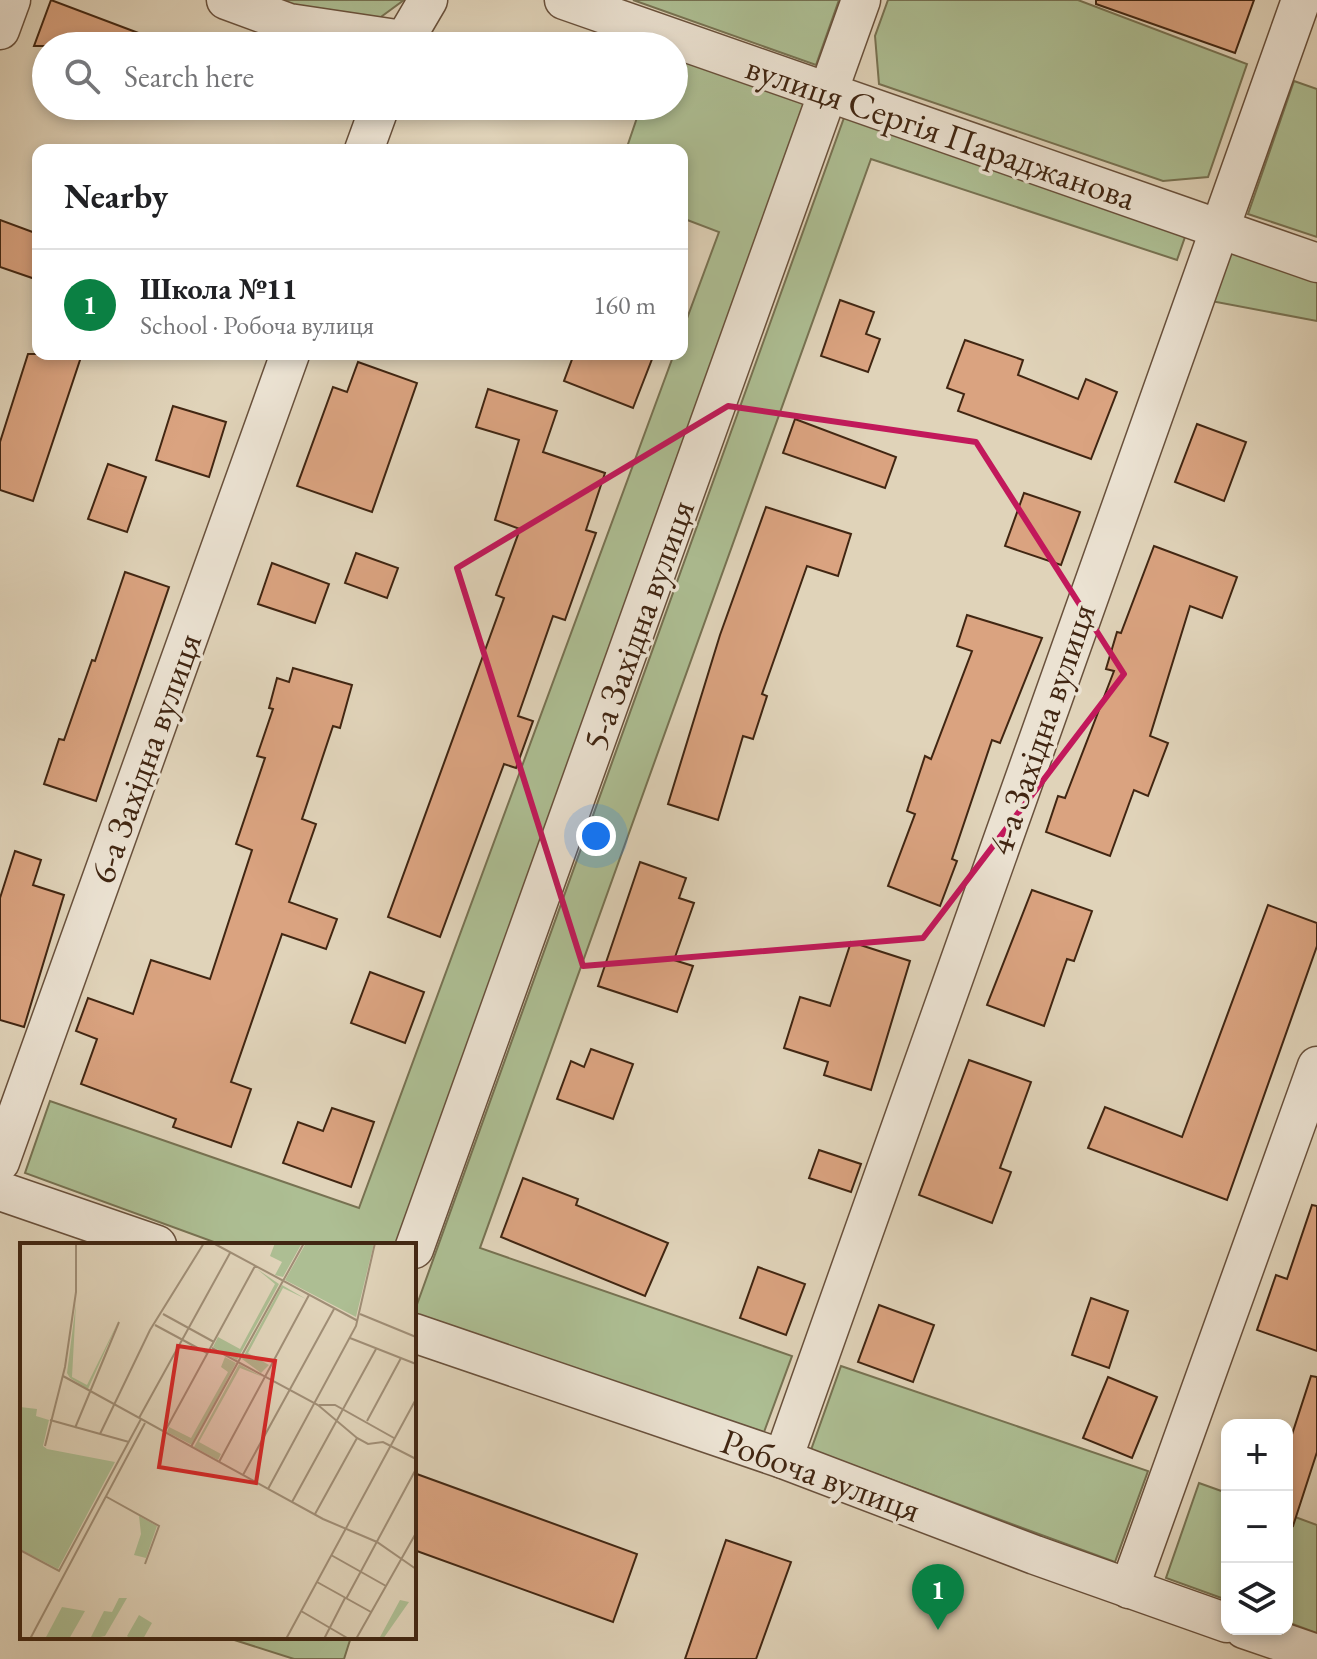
<!DOCTYPE html>
<html lang="en">
<head>
<meta charset="utf-8">
<style>
	body { margin:0; font-family:"EB Garamond",serif; background:#f2f2f2; color:#202124 }
	.controls { position:absolute; right:24px; bottom:24px; display:grid; overflow:hidden; border-radius:16px; box-shadow:0 4px 12px #0003 }
	.controls button { width:72px; height:72px; display:grid; place-items:center; padding:0; border:0; border-bottom:2px solid #e0e0e0; background:#fff; color:#202124; font:40px sans-serif }
	.you { position:absolute; left:596px; top:836px; width:28px; height:28px; margin:-20px; border:6px solid #fff; border-radius:50%; background:#1a73e8; box-shadow:0 0 0 12px #1a73e833 }
	.badge { display:grid; place-items:center; width:52px; height:52px; border-radius:50%; background:#0b8043; color:#fff; font-size:26px; font-weight:700 }
	.pin { position:absolute; translate:-50% -66px; filter:drop-shadow(0 2px 4px #0008) }
	.pin::after { content:''; position:absolute; top:42px; width:28px; height:24px; background:inherit; clip-path:polygon(0 0,100% 0,50% 100%) }
	.list { margin:0; padding:0; list-style:none }
	h2 { display:flex; justify-content:space-between; align-items:center; height:104px; margin:0; padding:0 32px; font-size:34px }
	h2 small { font-size:26px; font-weight:400; color:#757577 }
	.list li { display:grid; grid-template-columns:52px 1fr auto; gap:24px; align-items:center; box-sizing:border-box; height:112px; padding:0 32px; border-top:2px solid #e0e0e0 }
	.list b { display:block; font-size:30px; white-space:nowrap }
	.list p { margin:0; font-size:26px; white-space:nowrap; color:#757577 }
	.list em { font-size:26px; font-style:normal; color:#757577 }
	.icon { flex:none; width:44px; height:44px; fill:none; stroke:currentColor; stroke-width:2; stroke-linecap:round; stroke-linejoin:round }
	.map { position:relative; flex:none; width:1317px; height:1659px; overflow:hidden }
	.search { position:absolute; background:#fff; box-shadow:0 4px 12px #0003; left:32px; top:32px; width:656px; height:88px; display:flex; align-items:center; gap:20px; box-sizing:border-box; padding:0 28px; border-radius:44px; color:#757577; font-size:30px }
	.panel { position:absolute; background:#fff; box-shadow:0 4px 12px #0003; left:32px; top:144px; width:656px; height:216px; border-radius:16px }
	.map>svg:first-child { display:block }
	.green { fill:#adbe93; stroke:#777252; stroke-width:2 }
	.building { fill:#daa380; stroke:#412612; stroke-width:2 }
	.lines { fill:none; stroke-linecap:round; stroke-linejoin:round }
	.minor-casing { stroke:#69513c; stroke-width:41 }
	.minor { stroke:#ebe2d2; stroke-width:38 }
	.marked { fill:none; stroke:#c2185b; stroke-width:6; stroke-linejoin:round }
	.labels { text-anchor:middle; dominant-baseline:central; stroke-width:7; stroke-linejoin:round; paint-order:stroke }
	.street-label { font-size:36px; fill:#412612; stroke:#ebe2d2 }
	.inset-road { fill:none; stroke:#a08e76; stroke-width:2 }
	.view { fill:#d62828; fill-opacity:0.15; stroke:#d62828; stroke-width:4 }
	.inset-edge { fill:none; stroke:#412612; stroke-width:4 }
</style>
</head>
<body>
<div class="map">
<svg width="1317" height="1659" viewBox="0 0 1317 1659">
	<rect width="100%" height="100%" fill="#e0d3b9"/>
	<filter id="stains"><feTurbulence type="fractalNoise" baseFrequency=".0025" numOctaves="4"/><feColorMatrix values="0 0 0 0 .2 0 0 0 0 .09 0 0 0 0 .02 0 0 0 .5 -.17"/></filter>
	<radialGradient id="worn" r=".72"><stop offset=".6" stop-color="#630" stop-opacity="0"/><stop offset="1" stop-color="#630" stop-opacity=".3"/></radialGradient>
	<g class="green">
		<path d="M 266,0 L 404,0 L 374,22 Z"/>
		<path d="M 633,0 L 839,0 L 816,65 Z"/>
		<path d="M 888,0 L 1078,0 L 1247,64 L 1208,177 L 1163,181 L 879,84 L 875,36 Z"/>
		<path d="M 674,55 L 805,100 L 400,1245 L 222,1245 L 25,1173 L 50,1101 L 359,1208 L 674,354 L 682,354 L 682,332 L 719,232 L 682,218 L 682,150 L 626,150 L 641,106 L 674,106 Z"/>
		<path d="M 1294,81 L 1317,89 L 1317,237 L 1248,214 Z"/>
		<path d="M 845,115 L 1186,234 L 1177,260 L 871,159 L 480,1248 L 792,1356 L 764,1432 L 749,1439 L 427,1327 L 415,1310 Z"/>
		<path d="M 1227,249 L 1317,279 L 1317,321 L 1211,301 Z"/>
		<path d="M 841,1366 L 1148,1471 L 1115,1562 L 811,1450 Z"/>
		<path d="M 1199,1483 L 1227,1493 L 1227,1600 L 1166,1578 Z"/>
		<path d="M 1287,1514 L 1317,1525 L 1317,1633 L 1287,1622 Z"/>
		<path d="M 225,1637 L 351,1637 L 344,1659 L 294,1659 Z"/>
	</g>
	<g class="building">
		<path d="M 51,0 L 165,43 L 165,46 L 34,46 Z"/>
		<path d="M 1096,0 L 1254,0 L 1235,53 L 1096,4 Z"/>
		<path d="M 0,220 L 38,234 L 38,280 L 0,267 Z"/>
		<path d="M 840,300 L 874,312 L 866,334 L 880,339 L 868,372 L 821,356 Z"/>
		<path d="M 965,340 L 1023,360 L 1018,375 L 1078,399 L 1086,379 L 1117,392 L 1091,459 L 958,411 L 964,394 L 947,388 Z"/>
		<path d="M 28,354 L 82,354 L 33,501 L 0,490 L 0,442 Z"/>
		<path d="M 574,354 L 654,354 L 633,408 L 564,381 Z"/>
		<path d="M 358,362 L 417,383 L 372,512 L 297,486 L 333,387 L 347,392 Z"/>
		<path d="M 488,389 L 557,411 L 543,452 L 605,473 L 586,530 L 596,533 L 565,620 L 553,616 L 518,716 L 533,721 L 516,768 L 504,764 L 440,937 L 388,917 L 504,598 L 496,595 L 520,529 L 495,520 L 519,440 L 476,427 Z"/>
		<path d="M 173,406 L 226,422 L 209,477 L 156,460 Z"/>
		<path d="M 795,419 L 896,457 L 885,488 L 783,453 Z"/>
		<path d="M 1197,424 L 1246,442 L 1224,501 L 1175,482 Z"/>
		<path d="M 108,464 L 146,477 L 127,532 L 88,519 Z"/>
		<path d="M 1024,493 L 1080,512 L 1061,565 L 1005,546 Z"/>
		<path d="M 766,507 L 851,534 L 838,576 L 807,566 L 762,694 L 767,696 L 753,739 L 743,736 L 718,820 L 668,804 L 720,635 Z"/>
		<path d="M 1154,546 L 1237,577 L 1222,618 L 1190,606 L 1150,736 L 1168,743 L 1148,796 L 1134,790 L 1110,856 L 1046,832 L 1058,796 L 1065,798 L 1114,671 L 1106,669 L 1117,632 L 1121,633 Z"/>
		<path d="M 356,553 L 398,568 L 387,598 L 345,583 Z"/>
		<path d="M 272,563 L 329,584 L 315,623 L 258,604 Z"/>
		<path d="M 125,572 L 169,587 L 96,801 L 44,784 L 59,739 L 64,740 L 92,660 L 95,661 Z"/>
		<path d="M 967,615 L 1042,638 L 1000,743 L 992,740 L 952,859 L 957,861 L 940,906 L 888,886 L 915,814 L 907,811 L 925,756 L 931,759 L 972,651 L 957,646 Z"/>
		<path d="M 293,668 L 352,685 L 340,728 L 333,726 L 302,819 L 316,824 L 289,902 L 337,919 L 326,949 L 282,934 L 231,1082 L 251,1089 L 231,1147 L 173,1127 L 176,1119 L 81,1084 L 97,1039 L 76,1031 L 88,998 L 133,1014 L 151,960 L 210,979 L 252,850 L 236,844 L 265,758 L 257,756 L 273,709 L 269,708 L 277,678 L 289,682 Z"/>
		<path d="M 15,851 L 41,860 L 33,885 L 64,895 L 24,1027 L 0,1020 L 0,898 Z"/>
		<path d="M 640,862 L 686,878 L 679,898 L 694,903 L 674,960 L 693,966 L 677,1012 L 598,986 Z"/>
		<path d="M 1032,890 L 1092,911 L 1074,961 L 1067,959 L 1044,1026 L 987,1005 Z"/>
		<path d="M 1268,905 L 1317,923 L 1317,946 L 1227,1200 L 1088,1148 L 1105,1107 L 1182,1137 Z"/>
		<path d="M 851,942 L 910,961 L 871,1090 L 824,1075 L 828,1062 L 784,1048 L 800,997 L 830,1006 Z"/>
		<path d="M 370,972 L 424,992 L 405,1043 L 351,1023 Z"/>
		<path d="M 591,1049 L 633,1064 L 613,1119 L 557,1099 L 571,1061 L 584,1067 Z"/>
		<path d="M 969,1060 L 1031,1082 L 1000,1168 L 1011,1172 L 992,1223 L 919,1195 Z"/>
		<path d="M 332,1108 L 374,1122 L 351,1187 L 283,1163 L 298,1122 L 323,1131 Z"/>
		<path d="M 819,1150 L 861,1164 L 851,1192 L 809,1178 Z"/>
		<path d="M 523,1178 L 578,1199 L 576,1205 L 668,1243 L 645,1296 L 501,1237 Z"/>
		<path d="M 1312,1205 L 1317,1206 L 1317,1351 L 1257,1330 L 1276,1275 L 1287,1279 Z"/>
		<path d="M 758,1267 L 805,1284 L 786,1335 L 740,1318 Z"/>
		<path d="M 1091,1298 L 1128,1311 L 1109,1368 L 1072,1355 Z"/>
		<path d="M 879,1305 L 934,1325 L 913,1382 L 858,1362 Z"/>
		<path d="M 1311,1376 L 1317,1377 L 1317,1452 L 1293,1526 L 1287,1525 L 1287,1450 Z"/>
		<path d="M 1108,1377 L 1157,1397 L 1132,1458 L 1083,1438 Z"/>
		<path d="M 414,1473 L 637,1554 L 613,1622 L 414,1550 Z"/>
		<path d="M 726,1540 L 791,1562 L 756,1659 L 685,1659 Z"/>
	</g>
	<g class="lines">
		<defs>
			<g id="minor">
				<path d="M 226,0 L 289,23 L 403,40"/>
				<path d="M 564,0 L 1317,263"/>
				<path d="M 0,30 L 11,0"/>
				<path d="M 401,46 L 428,0"/>
				<path d="M 364,150 L 380,106"/>
				<path d="M 0,1162 L 290,354"/>
				<path d="M 0,1191 L 157,1245"/>
				<path d="M 414,1249 L 861,0"/>
				<path d="M 414,1333 L 783,1459 L 1035,1555 L 1227,1623"/>
				<path d="M 783,1459 L 1301,0"/>
				<path d="M 1129,1589 L 1317,1066"/>
				<path d="M 1244,1629 L 1317,1654"/>
			</g>
		</defs>
		<use href="#minor" class="minor-casing"/>
		<use href="#minor" class="minor"/>
	</g>
	<path class="marked" d="M 728,406 L 976,442 L 1124,674 L 923,938 L 583,966 L 457,568 Z"/>
	<g class="labels">
		<g class="street-label">
			<text transform="translate(941 132) rotate(19)">вулиця Сергія Параджанова</text>
			<text transform="translate(638 625) rotate(-70)">5-а Західна вулиця</text>
			<text transform="translate(1041 729) rotate(-71)">4-а Західна вулиця</text>
			<text transform="translate(145 758) rotate(-70)">6-а Західна вулиця</text>
			<text transform="translate(821 1475) rotate(20)">Робоча вулиця</text>
		</g>
	</g>
	<g transform="translate(20 1243)">
		<rect width="396" height="396" fill="#e0d3b9"/>
		<path d="M 255,0 L 282,0 L 263,34 L 255,32 L 262,19 L 250,13 ZM 286,0 L 354,0 L 336,74 L 265,37 ZM 237,26 L 259,41 L 217,117 L 193,104 L 198,94 L 220,106 L 255,41 ZM 262,42 L 286,56 L 263,45 L 228,110 L 249,122 L 241,130 L 222,116 ZM 56,60 L 52,134 L 67,142 L 100,75 L 68,146 L 50,135 L 47,130 ZM 205,114 L 216,120 L 172,202 L 147,189 L 149,184 L 171,195 L 208,129 L 201,124 ZM 219,121 L 243,134 L 220,125 L 179,199 L 201,211 L 198,217 L 174,204 ZM 0,164 L 17,166 L 16,173 L 29,177 L 23,203 L 27,206 L 95,219 L 38,326 L 0,306 ZM 119,273 L 137,283 L 126,315 L 114,312 L 121,291 ZM 99,355 L 107,355 L 85,393 L 70,396 L 84,368 L 92,369 ZM 380,357 L 389,359 L 363,396 L 360,394 ZM 42,364 L 65,368 L 49,396 L 25,396 ZM 119,372 L 132,380 L 123,396 L 111,396 L 107,393 Z" fill="#adbe93"/>
		<path class="inset-road" d="M 193,0 L 338,78M 143,71 L 194,99M 340,71 L 396,94M 135,82 L 187,110M 330,95 L 396,121M 192,105 L 298,162 L 337,195 L 348,201 L 363,199 L 396,216M 43,133 L 303,276 L 357,299 L 396,326M 299,162 L 315,162 L 374,195M 119,175 L 210,10M 30,177 L 109,199M 347,178 L 381,115M 55,185 L 99,79M 144,190 L 235,23M 80,191 L 130,87 L 184,0M 25,203 L 45,124 L 56,49 L 56,0M 171,204 L 284,0M 199,219 L 289,52M 223,232 L 314,66M 248,246 L 336,83 L 355,0M 85,253 L 139,283 L 125,321M 272,259 L 356,106M 295,271 L 337,195M 0,307 L 39,328 L 121,176M 311,312 L 366,343M 297,339 L 351,369M 326,356 L 396,226M 281,368 L 329,396M 10,396 L 125,180M 266,396 L 396,156M 304,396 L 325,355M 336,396 L 396,290"/>
		<path class="view" d="M 158,103 L 255,118 L 236,240 L 139,224 Z"/>
		<rect width="396" height="396" class="inset-edge"/>
	</g>
	<rect width="100%" height="100%" filter="url(#stains)"/>
	<rect width="100%" height="100%" fill="url(#worn)"/>
</svg>
<div class="controls">
<button>+</button>
<button>−</button>
<button><svg class="icon" aria-label="layers" viewBox="0 0 24 24"><path d="M12 4l9 5-9 5-9-5zM3 14l9 5 9-5"/></svg></button>
</div>
<div class="you"></div>
<div class="pin badge" style="left:938px;top:1630px">1</div>
<div class="search"><svg class="icon" aria-label="search" viewBox="0 0 24 24"><circle cx="10" cy="10" r="6"/><path d="M15 15l6 6"/></svg>Search here</div>
<section class="panel">
<h2>Nearby<small></small></h2>
<ul class="list">
<li><span class="badge">1</span><div><b>Школа №11</b><p>School · Робоча вулиця</p></div><em>160 m</em></li>
</ul>
</section>
</div>
</body>
</html>
